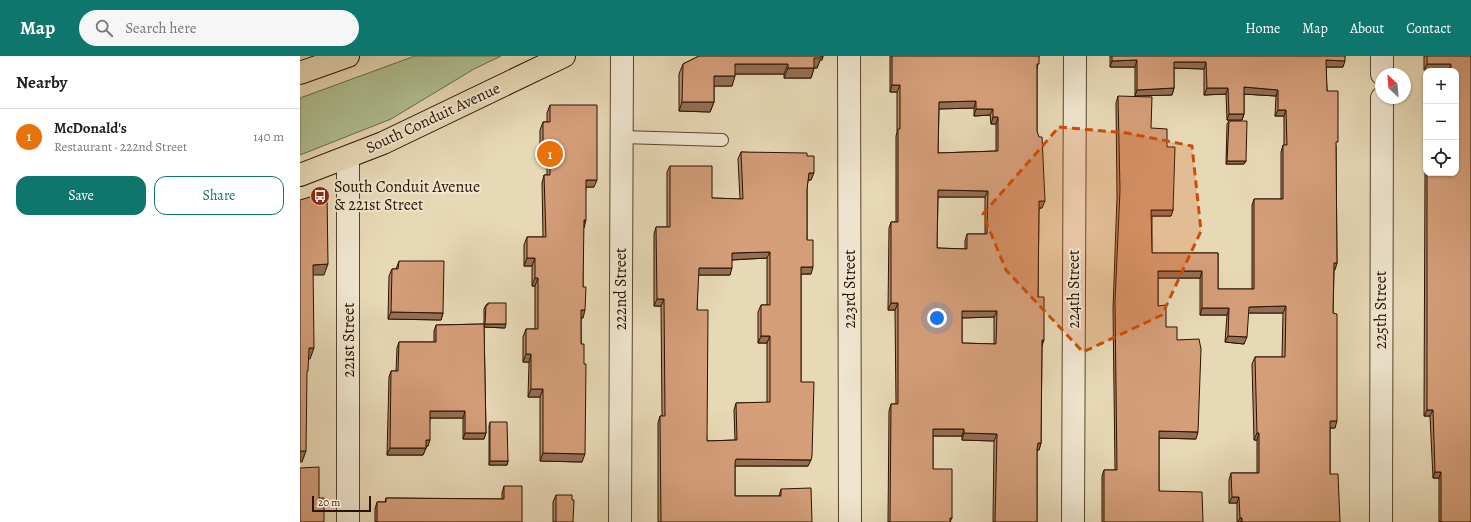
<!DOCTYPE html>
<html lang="en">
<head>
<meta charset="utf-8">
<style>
	body { margin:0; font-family:Alegreya,serif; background:#f6f6f6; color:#222 }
	.controls { position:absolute; right:12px; top:12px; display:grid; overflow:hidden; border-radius:8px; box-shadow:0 1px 3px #0004 }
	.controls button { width:36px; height:36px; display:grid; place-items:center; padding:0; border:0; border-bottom:1px solid #e0e0e0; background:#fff; color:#222; font:20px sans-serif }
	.compass { position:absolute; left:1075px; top:12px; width:36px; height:36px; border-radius:50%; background:#fff; box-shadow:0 1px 3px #0004; rotate:334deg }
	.scale { position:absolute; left:12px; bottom:10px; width:59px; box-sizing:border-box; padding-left:4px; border:2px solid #291300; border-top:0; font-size:11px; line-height:14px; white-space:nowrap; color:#291300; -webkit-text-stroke:3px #f0e6d0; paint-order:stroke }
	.you { position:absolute; left:637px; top:262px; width:14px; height:14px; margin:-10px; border:3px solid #fff; border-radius:50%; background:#1a73e8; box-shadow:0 0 0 6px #1a73e833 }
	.badge { display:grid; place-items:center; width:26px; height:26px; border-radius:50%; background:#0f766e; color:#fff; font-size:13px; font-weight:700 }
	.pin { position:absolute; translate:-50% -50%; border:2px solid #fff; box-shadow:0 1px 4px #0006 }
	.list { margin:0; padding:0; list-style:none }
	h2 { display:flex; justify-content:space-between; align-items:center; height:52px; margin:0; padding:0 16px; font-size:17px }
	h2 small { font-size:13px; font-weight:400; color:#767676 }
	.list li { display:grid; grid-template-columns:26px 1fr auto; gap:12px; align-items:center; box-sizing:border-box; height:56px; padding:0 16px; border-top:1px solid #e0e0e0 }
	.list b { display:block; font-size:15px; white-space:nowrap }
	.list p { margin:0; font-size:13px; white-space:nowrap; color:#767676 }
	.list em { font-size:13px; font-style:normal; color:#767676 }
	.actions { display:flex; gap:8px; padding:12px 16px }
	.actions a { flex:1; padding:9px 0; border:1px solid #0f766e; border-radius:12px; text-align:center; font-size:14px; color:#0f766e }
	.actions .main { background:#0f766e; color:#fff }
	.icon { flex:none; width:22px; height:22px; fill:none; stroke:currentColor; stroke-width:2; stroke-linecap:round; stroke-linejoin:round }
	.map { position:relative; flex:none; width:1171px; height:466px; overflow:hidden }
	header { display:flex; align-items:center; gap:24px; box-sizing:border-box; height:56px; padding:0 20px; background:#0f766e; color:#fff }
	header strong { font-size:19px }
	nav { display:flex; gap:22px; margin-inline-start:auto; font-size:14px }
	.search { width:280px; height:36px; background:#f6f6f6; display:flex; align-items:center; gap:10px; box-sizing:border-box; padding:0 14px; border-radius:22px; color:#767676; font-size:15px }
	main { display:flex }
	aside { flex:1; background:#fff }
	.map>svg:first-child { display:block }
	.green { fill:#b0c092; stroke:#6c6a49 }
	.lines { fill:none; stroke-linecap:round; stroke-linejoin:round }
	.service-casing { stroke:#59442e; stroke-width:14 }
	.minor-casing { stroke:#59442e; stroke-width:24 }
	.tertiary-casing { stroke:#59442e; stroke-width:24 }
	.primary-casing { stroke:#291300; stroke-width:24 }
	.motorway-casing { stroke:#291300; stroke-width:24 }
	.service { stroke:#f0e6d0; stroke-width:12 }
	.minor { stroke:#f0e6d0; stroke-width:22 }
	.tertiary { stroke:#f0e6d0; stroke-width:22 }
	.primary { stroke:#e8d9b6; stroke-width:22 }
	.motorway { stroke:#e8d9b6; stroke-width:22 }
	.wall { fill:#b68868; stroke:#291300; fill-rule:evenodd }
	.shaded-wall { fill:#946f55; stroke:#291300 }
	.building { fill:#d49e79; stroke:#291300; fill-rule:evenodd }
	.marked { fill:#cb4e0a; fill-opacity:0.2; stroke:#cb4e0a; stroke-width:3; stroke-dasharray:8 5; stroke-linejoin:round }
	.labels { text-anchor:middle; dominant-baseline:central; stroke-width:4; stroke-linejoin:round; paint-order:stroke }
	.street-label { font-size:16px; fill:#291300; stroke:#f0e6d0 }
	.poi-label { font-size:16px; fill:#291300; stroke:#f0e6d0; text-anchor:start }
</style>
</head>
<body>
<header>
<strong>Map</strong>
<div class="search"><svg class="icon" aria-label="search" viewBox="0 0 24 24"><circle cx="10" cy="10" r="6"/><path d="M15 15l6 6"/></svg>Search here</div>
<nav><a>Home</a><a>Map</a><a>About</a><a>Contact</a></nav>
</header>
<main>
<aside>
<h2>Nearby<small></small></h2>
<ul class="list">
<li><span class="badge" style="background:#e8710a">1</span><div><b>McDonald's</b><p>Restaurant · 222nd Street</p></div><em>140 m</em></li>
</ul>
<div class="actions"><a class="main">Save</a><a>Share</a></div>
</aside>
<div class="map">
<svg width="1171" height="466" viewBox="0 0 1171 466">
	<rect width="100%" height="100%" fill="#e8d9b6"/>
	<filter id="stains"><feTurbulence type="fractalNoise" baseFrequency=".005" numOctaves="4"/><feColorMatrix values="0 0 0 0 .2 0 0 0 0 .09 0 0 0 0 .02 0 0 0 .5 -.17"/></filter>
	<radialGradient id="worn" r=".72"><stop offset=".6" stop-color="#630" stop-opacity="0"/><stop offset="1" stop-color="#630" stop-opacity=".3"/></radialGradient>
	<path class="green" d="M 115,0 L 201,0 L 174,13 L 91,63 L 0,99 L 0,42 Z"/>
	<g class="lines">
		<defs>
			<path id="service" d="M 322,81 L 422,84"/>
			<g id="minor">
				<path d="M 549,0 L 550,466"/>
				<path d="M 48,102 L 48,466"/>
				<path d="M 320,466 L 322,0"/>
				<path d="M 773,466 L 775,0"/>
			</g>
			<g id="tertiary">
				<path d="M 1082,18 L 1082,0"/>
				<path d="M 1081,466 L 1082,42"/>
			</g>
			<path id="primary" d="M 0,119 L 83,87 L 264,0"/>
			<path id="motorway" d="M 0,17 L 48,0"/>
		</defs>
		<use href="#service" class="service-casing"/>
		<use href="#minor" class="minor-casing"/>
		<use href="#tertiary" class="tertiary-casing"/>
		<use href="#primary" class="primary-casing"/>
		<use href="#motorway" class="motorway-casing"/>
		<use href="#service" class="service"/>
		<use href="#minor" class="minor"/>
		<use href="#tertiary" class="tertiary"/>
		<use href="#primary" class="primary"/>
		<use href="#motorway" class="motorway"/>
	</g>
	<g class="wall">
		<path d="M 399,0 L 523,0 L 522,4 L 520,4 L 517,12 L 514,12 L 511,22 L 484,22 L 484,18 L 435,18 L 432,30 L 414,30 L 414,46 L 410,56 L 379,55 L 379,18 L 383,8 Z"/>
		<path d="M 590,0 L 739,0 L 737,14 L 737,75 L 742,152 L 739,152 L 738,241 L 742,290 L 741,387 L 739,394 L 737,394 L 737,466 L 693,466 L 694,385 L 662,384 L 662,380 L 633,380 L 633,413 L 652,462 L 650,466 L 588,466 L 589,355 L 591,348 L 596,348 L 595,254 L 588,254 L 589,172 L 591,166 L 596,166 L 596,80 L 597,76 L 597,36 L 590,36 ZM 674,52 L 674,60 L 690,59 L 691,68 L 696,68 L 696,95 L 638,97 L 639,53 ZM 638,141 L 685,141 L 685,178 L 667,178 L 665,185 L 665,193 L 637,192 ZM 694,261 L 694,288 L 662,287 L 662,262 Z"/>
		<path d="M 810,0 L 1045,0 L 1043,11 L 1026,11 L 1027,35 L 1036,91 L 1037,207 L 1034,214 L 1033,257 L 1035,372 L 1030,372 L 1030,418 L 1040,466 L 937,466 L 937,447 L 929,447 L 929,424 L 931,417 L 957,417 L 957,384 L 954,384 L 952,308 L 955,301 L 982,301 L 983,257 L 948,257 L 944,288 L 925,286 L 927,259 L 900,259 L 900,222 L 858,222 L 858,250 L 866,271 L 877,284 L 896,383 L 859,382 L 859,435 L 903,466 L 802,466 L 802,420 L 804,414 L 815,414 L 813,253 L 817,141 L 816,47 L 818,40 L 851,72 L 867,91 L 873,154 L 871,160 L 852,160 L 852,197 L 918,197 L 918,233 L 952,233 L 952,149 L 954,143 L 981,143 L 981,96 L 983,89 L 984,89 L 984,60 L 975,60 L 976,40 L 944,38 L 944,58 L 942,64 L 927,64 L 926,38 L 904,39 L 904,13 L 874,12 L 874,32 L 872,39 L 835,40 L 835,11 L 810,11 Z"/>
		<path d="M 1124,0 L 1171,0 L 1171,466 L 1139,466 L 1139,422 L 1133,422 L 1130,360 L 1124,360 L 1125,116 L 1126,112 L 1126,117 L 1156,117 L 1156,15 L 1124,14 Z"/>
		<path d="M 250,49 L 294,131 L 286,131 L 283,172 L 283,262 L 281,262 L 282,406 L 240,405 L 240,341 L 228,341 L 229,306 L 223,306 L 223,281 L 226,273 L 235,273 L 235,230 L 232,230 L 232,210 L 224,210 L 224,189 L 227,181 L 243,181 L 242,127 L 244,119 L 247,119 L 247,93 L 240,93 L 240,74 L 243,66 L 247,66 L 247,57 Z"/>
		<path d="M 929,65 L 946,105 L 944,108 L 926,108 L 927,68 Z"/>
		<path d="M 441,96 L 507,100 L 511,124 L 508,124 L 507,133 L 507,184 L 511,218 L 501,218 L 501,326 L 508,410 L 435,410 L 435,440 L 479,440 L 481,433 L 512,466 L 358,466 L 358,367 L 360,360 L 362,360 L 361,250 L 354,250 L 354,178 L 356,171 L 367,171 L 367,116 L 370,110 L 412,142 L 440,143 L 438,103 ZM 467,202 L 467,249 L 461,249 L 458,256 L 458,287 L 467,287 L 467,347 L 436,347 L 434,354 L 435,384 L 407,385 L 397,254 L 398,219 L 430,219 L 432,204 Z"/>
		<path d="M 99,205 L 143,257 L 141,264 L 88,263 L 89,220 L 92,213 L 96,213 Z"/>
		<path d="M 188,247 L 205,272 L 184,271 L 186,377 L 184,383 L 163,383 L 163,362 L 130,362 L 128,390 L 126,390 L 126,392 L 123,399 L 87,399 L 89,321 L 91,315 L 96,315 L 97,292 L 99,286 L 134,286 L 134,275 L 136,269 L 184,268 L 184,253 L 186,249 L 187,249 Z"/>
		<path d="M 190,366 L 208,405 L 207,409 L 189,409 L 189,370 Z"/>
		<path d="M 204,430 L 222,466 L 75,466 L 75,453 L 77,446 L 85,446 L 86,442 L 202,443 L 202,437 Z"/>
		<path d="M 256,439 L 273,466 L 253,466 L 253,446 Z"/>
	</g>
	<g class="shaded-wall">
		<path d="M 518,0 L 523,0 L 522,4 L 520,4 L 517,12 L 511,12 L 514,2 Z"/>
		<path d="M 837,4 L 835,11 L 810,11 L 812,5 Z"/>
		<path d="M 1026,4 L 1045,5 L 1043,11 L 1024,11 Z"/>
		<path d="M 874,6 L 906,6 L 904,13 L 872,12 Z"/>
		<path d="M 435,8 L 488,8 L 484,18 L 432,18 Z"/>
		<path d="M 1127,8 L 1151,8 L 1149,15 L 1124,14 Z"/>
		<path d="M 488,12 L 514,12 L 511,22 L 484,22 Z"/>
		<path d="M 414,20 L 435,20 L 432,30 L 411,30 Z"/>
		<path d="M 592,29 L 600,29 L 597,36 L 590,36 Z"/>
		<path d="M 944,31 L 978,34 L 976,40 L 942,38 Z"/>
		<path d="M 874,32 L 872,39 L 835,40 L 837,34 Z"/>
		<path d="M 907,32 L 928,32 L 926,38 L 904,39 Z"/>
		<path d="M 676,45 L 674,52 L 637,53 L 639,46 Z"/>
		<path d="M 382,46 L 414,46 L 410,56 L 379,55 Z"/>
		<path d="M 676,53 L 693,53 L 690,59 L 674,60 Z"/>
		<path d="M 978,54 L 986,54 L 984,60 L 975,60 Z"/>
		<path d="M 929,58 L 944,58 L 942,64 L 927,64 Z"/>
		<path d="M 693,61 L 698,61 L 696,68 L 691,68 Z"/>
		<path d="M 243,85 L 250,85 L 247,93 L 240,93 Z"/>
		<path d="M 927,105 L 946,105 L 944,108 L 926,108 Z"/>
		<path d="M 509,117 L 514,117 L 511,124 L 506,124 Z"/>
		<path d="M 286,124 L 297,124 L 294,131 L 283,131 Z"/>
		<path d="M 638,134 L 688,135 L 685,141 L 636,141 Z"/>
		<path d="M 739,145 L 745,145 L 742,152 L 737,152 Z"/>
		<path d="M 851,154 L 873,154 L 871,160 L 849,160 Z"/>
		<path d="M 284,164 L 286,164 L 284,172 Z"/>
		<path d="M 470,196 L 467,202 L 430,204 L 432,197 Z"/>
		<path d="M 227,202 L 235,202 L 232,210 L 224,210 Z"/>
		<path d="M 1034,207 L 1037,207 L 1035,214 L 1032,214 Z"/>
		<path d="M 28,208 L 24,219 L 9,219 L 13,209 Z"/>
		<path d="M 501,211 L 513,211 L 511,218 L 499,218 Z"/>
		<path d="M 399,212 L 432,212 L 430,219 L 396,219 Z"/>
		<path d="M 858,215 L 902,215 L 900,222 L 856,222 Z"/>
		<path d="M 235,222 L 238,222 L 235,230 L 232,230 Z"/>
		<path d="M 357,243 L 364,243 L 361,250 L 354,250 Z"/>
		<path d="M 591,247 L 598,247 L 595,254 L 588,254 Z"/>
		<path d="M 986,250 L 983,257 L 946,257 L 949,251 Z"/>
		<path d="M 902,252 L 929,252 L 927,259 L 900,259 Z"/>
		<path d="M 281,254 L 285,254 L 283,262 L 278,262 Z"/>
		<path d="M 662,255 L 697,255 L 694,261 L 659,262 Z"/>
		<path d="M 91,256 L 143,257 L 141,264 L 88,263 Z"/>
		<path d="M 185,268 L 206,268 L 205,272 L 184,271 Z"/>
		<path d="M 461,280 L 470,280 L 467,287 L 458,287 Z"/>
		<path d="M 928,280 L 947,281 L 944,288 L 925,286 Z"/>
		<path d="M 742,284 L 744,284 L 742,290 Z"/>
		<path d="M 9,292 L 14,292 L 10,303 L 5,303 Z"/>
		<path d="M 226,298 L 231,298 L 229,306 L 223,306 Z"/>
		<path d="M 231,333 L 243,333 L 240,341 L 228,341 Z"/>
		<path d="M 1127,354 L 1133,354 L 1130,360 L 1124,360 Z"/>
		<path d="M 130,355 L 165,355 L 163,362 L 128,362 Z"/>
		<path d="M 1030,365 L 1037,365 L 1035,372 L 1028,372 Z"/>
		<path d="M 633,373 L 664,373 L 662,380 L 630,380 Z"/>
		<path d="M 859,375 L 898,376 L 896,383 L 857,382 Z"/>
		<path d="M 165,377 L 186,377 L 184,383 L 163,383 Z"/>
		<path d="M 664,377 L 697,378 L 694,385 L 662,384 Z"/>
		<path d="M 957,377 L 959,377 L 957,384 L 954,384 Z"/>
		<path d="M 126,384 L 130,384 L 128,390 L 123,390 Z"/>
		<path d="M 738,387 L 741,387 L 739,394 L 735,394 Z"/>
		<path d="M 90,392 L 126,392 L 123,399 L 87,399 Z"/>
		<path d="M 0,395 L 6,395 L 2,406 L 0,406 Z"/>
		<path d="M 243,397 L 285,398 L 282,406 L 240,405 Z"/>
		<path d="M 436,403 L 511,404 L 508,410 L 433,410 Z"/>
		<path d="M 190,405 L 208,405 L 207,409 L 189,409 Z"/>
		<path d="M 1135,416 L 1141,416 L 1139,422 L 1133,422 Z"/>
		<path d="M 932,441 L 939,441 L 937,447 L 929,447 Z"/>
		<path d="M 940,462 L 942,462 L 941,466 L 938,466 Z"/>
	</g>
	<g class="building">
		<path d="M 399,0 L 521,0 L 521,2 L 514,2 L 514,12 L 488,12 L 488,8 L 435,8 L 435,20 L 414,20 L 414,46 L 382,46 L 383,8 Z"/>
		<path d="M 592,0 L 739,0 L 739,8 L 737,8 L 737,75 L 739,81 L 742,81 L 745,145 L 739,145 L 739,148 L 738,241 L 744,241 L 744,284 L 742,284 L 741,387 L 738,387 L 737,393 L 737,466 L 695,466 L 697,378 L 664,377 L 664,373 L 633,373 L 633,413 L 652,413 L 652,462 L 650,462 L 650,466 L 590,466 L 591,348 L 598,348 L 598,247 L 591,247 L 591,166 L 598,166 L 598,73 L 600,73 L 600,29 L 592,29 ZM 676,45 L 676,53 L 693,53 L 693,61 L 698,61 L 698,95 L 638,97 L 639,46 ZM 638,134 L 688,135 L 687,178 L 667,178 L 667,193 L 637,192 ZM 662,255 L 697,255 L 696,288 L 662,287 Z"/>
		<path d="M 812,0 L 1045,0 L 1045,5 L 1026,4 L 1027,35 L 1038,35 L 1038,86 L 1036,86 L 1037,207 L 1034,207 L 1033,257 L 1037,258 L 1037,365 L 1030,365 L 1030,418 L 1038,418 L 1040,466 L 942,466 L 942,462 L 940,462 L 939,441 L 932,441 L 931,417 L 959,417 L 959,377 L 957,377 L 955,301 L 985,301 L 986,250 L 949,251 L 947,281 L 928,280 L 929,252 L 902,252 L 902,215 L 858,215 L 858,250 L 866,249 L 866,271 L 877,271 L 877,284 L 899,283 L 901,293 L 898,376 L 859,375 L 859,435 L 902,436 L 903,466 L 804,466 L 804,414 L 817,414 L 815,246 L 820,134 L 818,40 L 852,41 L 851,72 L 867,73 L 867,91 L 875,91 L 873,154 L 851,154 L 852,197 L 918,197 L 918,233 L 954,233 L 954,143 L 983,143 L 983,89 L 987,89 L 986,54 L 978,54 L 978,34 L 944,31 L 944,58 L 929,58 L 928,32 L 907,32 L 906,6 L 874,6 L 874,32 L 837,34 L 837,4 L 812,5 Z"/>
		<path d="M 1127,0 L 1171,0 L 1171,466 L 1141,466 L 1141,416 L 1135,416 L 1133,354 L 1127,354 L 1127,117 L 1156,117 L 1156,15 L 1151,15 L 1151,8 L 1127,8 Z"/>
		<path d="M 250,49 L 297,49 L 297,124 L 286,124 L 286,164 L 284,164 L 283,231 L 286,231 L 285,254 L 281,254 L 281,288 L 284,288 L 284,308 L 286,308 L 285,398 L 243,397 L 243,333 L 231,333 L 231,298 L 226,298 L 226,273 L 238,273 L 238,222 L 235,222 L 235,202 L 227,202 L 227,181 L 246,181 L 244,119 L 250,119 L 250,85 L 243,85 L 243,66 L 250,66 Z"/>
		<path d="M 929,65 L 947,65 L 946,105 L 927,105 Z"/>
		<path d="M 441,96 L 507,97 L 507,100 L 514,100 L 514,117 L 509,117 L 507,133 L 507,184 L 513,184 L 513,211 L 501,211 L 501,326 L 514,326 L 512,400 L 511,404 L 436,403 L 435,407 L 435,440 L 481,440 L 481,433 L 511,432 L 512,466 L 361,466 L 360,360 L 365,360 L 364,243 L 357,243 L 356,171 L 370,171 L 370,110 L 412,110 L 412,142 L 443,143 ZM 470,196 L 470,249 L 461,249 L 461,280 L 470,280 L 470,346 L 436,347 L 437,384 L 407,385 L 408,254 L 397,254 L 399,212 L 432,212 L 432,197 Z"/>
		<path d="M 27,136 L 28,208 L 13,209 L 14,292 L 9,292 L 8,315 L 7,315 L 6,395 L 0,395 L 0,144 Z"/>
		<path d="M 99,205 L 144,205 L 143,257 L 91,256 L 92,213 L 98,213 Z"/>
		<path d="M 188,247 L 206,247 L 206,268 L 185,268 L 186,249 L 188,249 Z"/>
		<path d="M 184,268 L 186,377 L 165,377 L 165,355 L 130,355 L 130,384 L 126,384 L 126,392 L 90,392 L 91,315 L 98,315 L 99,286 L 136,286 L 136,269 Z"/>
		<path d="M 190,366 L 207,366 L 208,405 L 190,405 Z"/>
		<path d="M 19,411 L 19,442 L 24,442 L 24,466 L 0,466 L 0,412 Z"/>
		<path d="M 204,430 L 222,430 L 222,466 L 77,466 L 77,446 L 86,446 L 86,442 L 204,443 Z"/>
		<path d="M 256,439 L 272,439 L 272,444 L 274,444 L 273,466 L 256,466 Z"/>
	</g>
	<path class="marked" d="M 759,71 L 827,77 L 892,90 L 901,175 L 862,259 L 783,296 L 706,214 L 683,158 Z"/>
	<defs>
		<symbol id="bus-disc" viewBox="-11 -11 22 22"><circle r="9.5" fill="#8f2418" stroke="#f0e6d0"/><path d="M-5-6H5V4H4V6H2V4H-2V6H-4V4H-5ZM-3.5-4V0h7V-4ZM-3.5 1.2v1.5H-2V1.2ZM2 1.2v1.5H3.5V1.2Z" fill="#fff"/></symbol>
	</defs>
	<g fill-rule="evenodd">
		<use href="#bus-disc" x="9" y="129" width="22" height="22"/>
	</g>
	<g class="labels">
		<g class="street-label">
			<text transform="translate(133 62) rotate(-25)">South Conduit Avenue</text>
			<text transform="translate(321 233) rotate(-90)">222nd Street</text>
			<text transform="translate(550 233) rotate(-90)">223rd Street</text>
			<text transform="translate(774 233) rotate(-90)">224th Street</text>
			<text transform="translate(1081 254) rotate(-90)">225th Street</text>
			<text transform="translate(49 284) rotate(-90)">221st Street</text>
		</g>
		<g class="poi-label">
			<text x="34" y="131">South Conduit Avenue<tspan x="34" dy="18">&amp; 221st Street</tspan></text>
		</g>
	</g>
	<rect width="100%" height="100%" filter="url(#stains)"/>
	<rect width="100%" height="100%" fill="url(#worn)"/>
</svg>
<div class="controls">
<button>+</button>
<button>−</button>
<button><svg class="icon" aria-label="locate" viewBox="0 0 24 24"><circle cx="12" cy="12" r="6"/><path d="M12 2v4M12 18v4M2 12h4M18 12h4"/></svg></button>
</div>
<svg class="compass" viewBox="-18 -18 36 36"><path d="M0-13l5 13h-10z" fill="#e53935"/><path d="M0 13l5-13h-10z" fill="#767676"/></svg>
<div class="scale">20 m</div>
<div class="you"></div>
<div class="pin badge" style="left:250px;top:98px;background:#e8710a">1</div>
</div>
</main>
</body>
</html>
